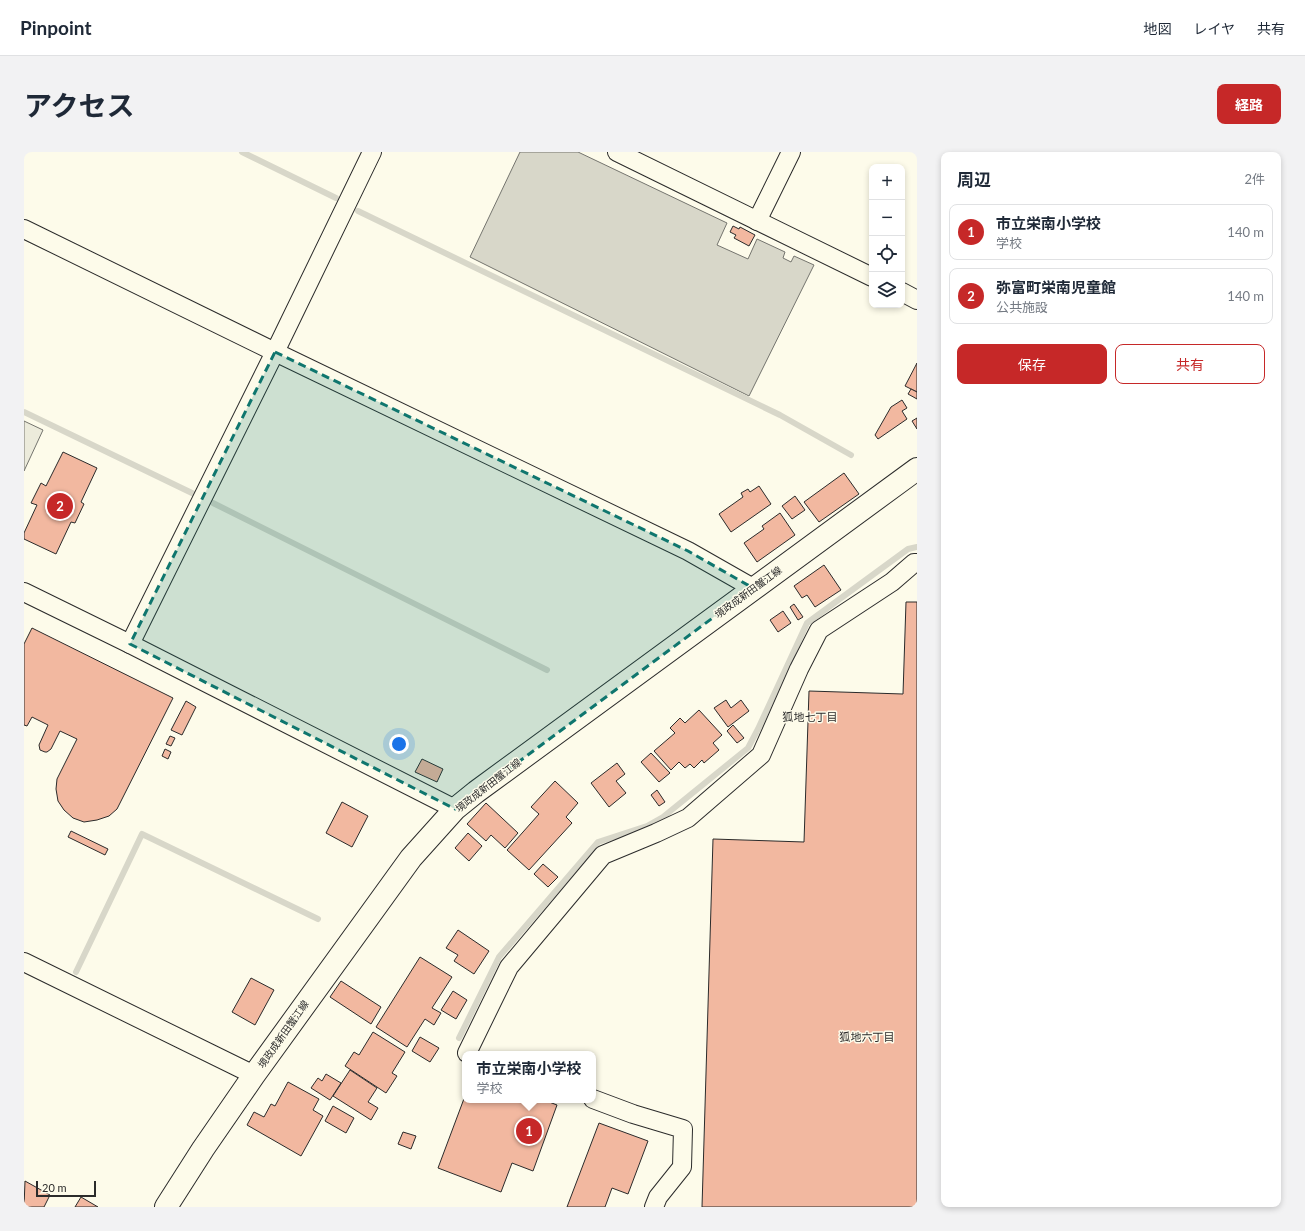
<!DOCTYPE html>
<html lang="ja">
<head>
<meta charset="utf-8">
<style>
	body { margin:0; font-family:Lato,"Noto Sans JP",sans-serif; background:#f2f2f3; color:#1f2937 }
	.controls { position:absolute; right:12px; top:12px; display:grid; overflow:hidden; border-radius:8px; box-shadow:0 2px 6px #0003 }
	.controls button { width:36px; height:36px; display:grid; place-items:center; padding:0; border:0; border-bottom:1px solid #e0e1e3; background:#fff; color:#1f2937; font:20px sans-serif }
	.scale { position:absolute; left:12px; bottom:10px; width:60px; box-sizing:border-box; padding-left:4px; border:2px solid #2b2b2b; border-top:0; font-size:11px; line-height:14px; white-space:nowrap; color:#2b2b2b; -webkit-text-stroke:3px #fdfbea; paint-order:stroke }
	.you { position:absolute; left:375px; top:592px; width:14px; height:14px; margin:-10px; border:3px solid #fff; border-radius:50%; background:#1a73e8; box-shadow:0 0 0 6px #1a73e833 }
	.badge { display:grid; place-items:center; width:26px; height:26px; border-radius:50%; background:#c62828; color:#fff; font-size:13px; font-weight:700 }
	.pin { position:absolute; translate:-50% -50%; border:2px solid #fff; box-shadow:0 1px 4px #0006 }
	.popup { position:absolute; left:438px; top:899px; width:134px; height:52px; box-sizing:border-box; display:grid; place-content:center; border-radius:8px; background:#fff; filter:drop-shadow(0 1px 3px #0005); font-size:13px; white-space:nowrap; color:#747a83 }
	.popup b { font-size:15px; color:#1f2937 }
	.popup::after { content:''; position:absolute; left:50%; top:100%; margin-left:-8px; border:8px solid transparent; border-top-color:#fff }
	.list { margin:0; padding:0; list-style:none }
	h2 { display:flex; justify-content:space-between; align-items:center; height:52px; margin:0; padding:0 16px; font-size:17px }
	h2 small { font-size:13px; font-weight:400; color:#747a83 }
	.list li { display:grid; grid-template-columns:26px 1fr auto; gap:12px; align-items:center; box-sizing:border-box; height:56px; margin:0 8px 8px; padding:0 8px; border:1px solid #e0e1e3; border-radius:8px }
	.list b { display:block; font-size:15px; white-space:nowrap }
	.list p { margin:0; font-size:13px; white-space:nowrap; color:#747a83 }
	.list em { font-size:13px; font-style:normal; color:#747a83 }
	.actions { display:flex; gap:8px; padding:12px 16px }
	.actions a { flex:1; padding:9px 0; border:1px solid #c62828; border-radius:8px; text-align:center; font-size:14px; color:#c62828 }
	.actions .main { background:#c62828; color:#fff }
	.icon { flex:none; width:22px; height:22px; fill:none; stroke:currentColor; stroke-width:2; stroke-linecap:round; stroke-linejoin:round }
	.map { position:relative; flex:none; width:893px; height:1055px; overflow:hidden; border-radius:8px }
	header { display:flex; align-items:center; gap:24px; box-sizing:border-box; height:56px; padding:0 20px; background:#fff; border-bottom:1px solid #e0e1e3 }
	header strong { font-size:19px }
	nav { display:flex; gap:22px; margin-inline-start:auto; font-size:14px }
	.intro { display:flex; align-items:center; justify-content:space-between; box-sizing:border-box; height:96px; padding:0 24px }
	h1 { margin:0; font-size:28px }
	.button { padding:10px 18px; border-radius:8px; background:#c62828; color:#fff; font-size:14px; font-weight:700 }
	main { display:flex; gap:24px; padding:0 24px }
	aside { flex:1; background:#fff; border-radius:8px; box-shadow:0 2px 6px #0003 }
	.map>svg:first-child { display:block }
	.green { fill:#ecebdb; stroke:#74746e }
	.water { fill:#d8d7c9; stroke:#74746e }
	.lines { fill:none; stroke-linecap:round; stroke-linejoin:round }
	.stream { stroke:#d8d7c9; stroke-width:6 }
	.building { fill:#f2b8a0; stroke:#2b2b2b }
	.street-casing { stroke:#2b2b2b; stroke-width:20 }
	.secondary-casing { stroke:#2b2b2b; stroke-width:24 }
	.street { stroke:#fdfbea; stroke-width:18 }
	.secondary { stroke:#fdfbea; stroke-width:22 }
	.marked { fill:#0f766e; fill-opacity:0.2; stroke:#0f766e; stroke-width:3; stroke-dasharray:8 5; stroke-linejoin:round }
	.labels { text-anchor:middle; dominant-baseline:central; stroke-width:3; stroke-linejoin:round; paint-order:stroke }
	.street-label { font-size:10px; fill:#2b2b2b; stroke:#fdfbea }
	.neighbourhood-label { font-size:11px; fill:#2b2b2b; stroke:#fdfbea }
</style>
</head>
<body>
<header>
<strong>Pinpoint</strong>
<nav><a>地図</a><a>レイヤ</a><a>共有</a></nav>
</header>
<div class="intro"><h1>アクセス</h1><a class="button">経路</a></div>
<main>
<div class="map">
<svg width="893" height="1055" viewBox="0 0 893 1055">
	<rect width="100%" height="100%" fill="#fdfbea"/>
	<path class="green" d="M 0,269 L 19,278 L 0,319 Z"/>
	<path class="water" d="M 496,0 L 554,0 L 703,71 L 693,93 L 724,107 L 733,87 L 761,100 L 759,106 L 767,110 L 770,104 L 790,113 L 725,244 L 446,105 Z"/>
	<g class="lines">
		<g class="stream">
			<path d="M 218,0 L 312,46"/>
			<path d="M 334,59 L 756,263 L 827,303"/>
			<path d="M 0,260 L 170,342"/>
			<path d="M 189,351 L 523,518"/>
			<path d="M 52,820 L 118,682 L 294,767"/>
			<path d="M 435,886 L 475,805 L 574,690 L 623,674 L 639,665 L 724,596 L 734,577 L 783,471 L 884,397 L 893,395"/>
		</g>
	</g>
	<g class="building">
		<path d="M 709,74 L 715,77 L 716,75 L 731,83 L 725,94 L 710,86 L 712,83 L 706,80 Z"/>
		<path d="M 893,211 L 893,240 L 881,234 Z"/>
		<path d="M 887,237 L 893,240 L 893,247 L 884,242 Z"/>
		<path d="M 878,248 L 883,256 L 878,259 L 883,267 L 854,287 L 851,283 L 867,255 Z"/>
		<path d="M 893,266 L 893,277 L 888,269 Z"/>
		<path d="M 39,300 L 73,316 L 57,350 L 60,352 L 51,371 L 47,370 L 32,402 L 0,387 L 0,381 L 13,353 L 7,351 L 17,331 L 22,334 Z"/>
		<path d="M 820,321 L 835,342 L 795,370 L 780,350 Z"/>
		<path d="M 735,334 L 747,352 L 707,380 L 695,362 L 719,345 L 717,341 L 724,337 L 726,340 Z"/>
		<path d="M 771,344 L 781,358 L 768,367 L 758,354 Z"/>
		<path d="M 756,361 L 771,383 L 733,410 L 720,391 L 740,377 L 738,374 Z"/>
		<path d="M 800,413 L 817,438 L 791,455 L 783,443 L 778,446 L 770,434 Z"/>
		<path d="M 882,450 L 893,450 L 893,1055 L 678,1055 L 689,687 L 780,690 L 785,539 L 879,542 Z"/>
		<path d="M 770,452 L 779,465 L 774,468 L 766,455 Z"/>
		<path d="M 759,459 L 767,471 L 754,480 L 746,468 Z"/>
		<path d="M 8,476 L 149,546 L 93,657 L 85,664 L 73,668 L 60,670 L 49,666 L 40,658 L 34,649 L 32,637 L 33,627 L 53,587 L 36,579 L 27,597 L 23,600 L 21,600 L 16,598 L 15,593 L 24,573 L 8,565 L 3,574 L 0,573 L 0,492 Z"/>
		<path d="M 702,548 L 707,556 L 717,548 L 725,559 L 704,575 L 690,556 Z"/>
		<path d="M 162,549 L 172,555 L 158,583 L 147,578 Z"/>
		<path d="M 675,558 L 698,583 L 689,591 L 695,598 L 680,611 L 678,608 L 670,616 L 666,612 L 661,616 L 655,610 L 647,618 L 630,599 L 651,581 L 646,576 L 656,566 L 661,571 Z"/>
		<path d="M 709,573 L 720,586 L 713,591 L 703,579 Z"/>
		<path d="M 146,584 L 151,586 L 147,594 L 142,592 Z"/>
		<path d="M 141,597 L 147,600 L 144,607 L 138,604 Z"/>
		<path d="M 627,601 L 646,621 L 635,630 L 617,610 Z"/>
		<path d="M 398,607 L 419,617 L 413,630 L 391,620 Z"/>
		<path d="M 593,611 L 601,622 L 592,629 L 602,641 L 585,655 L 567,631 Z"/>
		<path d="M 531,629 L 554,651 L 542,665 L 548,671 L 505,718 L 483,698 L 515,662 L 507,655 Z"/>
		<path d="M 633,638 L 641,650 L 635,654 L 627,643 Z"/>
		<path d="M 318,650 L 344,664 L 328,695 L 302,681 Z"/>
		<path d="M 462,651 L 494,681 L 481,696 L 467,683 L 462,689 L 443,672 Z"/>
		<path d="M 47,679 L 84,697 L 81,703 L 44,685 Z"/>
		<path d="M 444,681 L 458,694 L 445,709 L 431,696 Z"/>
		<path d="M 519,712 L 534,725 L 524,735 L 510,722 Z"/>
		<path d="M 434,778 L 465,799 L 450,822 L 430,809 L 434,803 L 422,796 Z"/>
		<path d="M 396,805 L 428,825 L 408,856 L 417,861 L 410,873 L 401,867 L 383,895 L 352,875 Z"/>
		<path d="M 227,826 L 250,838 L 231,873 L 208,860 Z"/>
		<path d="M 317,829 L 357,855 L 347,872 L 306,845 Z"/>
		<path d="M 429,839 L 443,848 L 432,867 L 417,858 Z"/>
		<path d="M 349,880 L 381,900 L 368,921 L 373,924 L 362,941 L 321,914 L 330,900 L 335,903 Z"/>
		<path d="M 396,885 L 415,896 L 406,910 L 388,899 Z"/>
		<path d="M 326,918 L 353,936 L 344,950 L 354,956 L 347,968 L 309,944 Z"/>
		<path d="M 302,922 L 317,931 L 306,948 L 287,936 L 294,926 L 298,929 Z"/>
		<path d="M 264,930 L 295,947 L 289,958 L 299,964 L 277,1004 L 223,973 L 230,960 L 240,965 L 247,952 L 251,954 Z"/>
		<path d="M 441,944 L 441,948 L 520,948 L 533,953 L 509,1019 L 488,1011 L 477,1040 L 414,1016 Z"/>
		<path d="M 309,954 L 330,966 L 322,981 L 301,969 Z"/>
		<path d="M 575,971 L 624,989 L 604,1042 L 588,1036 L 581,1055 L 543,1055 Z"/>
		<path d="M 379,980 L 392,984 L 387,997 L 374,992 Z"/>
		<path d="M 1,1029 L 26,1043 L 20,1055 L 0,1055 Z"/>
		<path d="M 57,1045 L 74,1055 L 51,1055 Z"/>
	</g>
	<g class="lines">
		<defs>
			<g id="street">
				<path d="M 593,0 L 848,125"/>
				<path d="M 733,69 L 767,0"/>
				<path d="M 0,77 L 251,200 L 664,399 L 729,436"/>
				<path d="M 878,140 L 893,148"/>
				<path d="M 0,440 L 106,492 L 431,657"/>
				<path d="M 106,492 L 251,200 L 348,0"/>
				<path d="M 0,810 L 230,923"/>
				<path d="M 445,902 L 443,901 L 485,815 L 579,703 L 632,681 L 664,666 L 737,603 L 775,517 L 795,478 L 868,430 L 890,411 L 893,411"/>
				<path d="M 569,947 L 609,962 L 659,977 L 658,1015 L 634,1045 L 630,1055"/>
			</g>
			<path id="secondary" d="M 142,1055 L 179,997 L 230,923 L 387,706 L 431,657 L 452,640 L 893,317"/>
		</defs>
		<use href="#street" class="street-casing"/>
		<use href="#secondary" class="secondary-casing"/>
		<use href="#street" class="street"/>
		<use href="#secondary" class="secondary"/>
	</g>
	<path class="marked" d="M 251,200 L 664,399 L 729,436 L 431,657 L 106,492 Z"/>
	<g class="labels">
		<g class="street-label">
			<text transform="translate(724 440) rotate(-36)">境政成新田蟹江線</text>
			<text transform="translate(464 633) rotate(-38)">境政成新田蟹江線</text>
			<text transform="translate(259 882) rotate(-55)">境政成新田蟹江線</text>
		</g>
		<g class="neighbourhood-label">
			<text x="786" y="564">狐地七丁目</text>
			<text x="843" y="884">狐地六丁目</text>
		</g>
	</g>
</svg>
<div class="controls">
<button>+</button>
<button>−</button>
<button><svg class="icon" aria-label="locate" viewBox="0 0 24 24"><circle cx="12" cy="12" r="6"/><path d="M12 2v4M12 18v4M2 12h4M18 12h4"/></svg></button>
<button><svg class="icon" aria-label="layers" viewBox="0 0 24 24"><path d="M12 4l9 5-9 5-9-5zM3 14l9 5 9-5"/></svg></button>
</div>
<div class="scale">20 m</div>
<div class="you"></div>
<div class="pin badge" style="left:505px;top:979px">1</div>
<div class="popup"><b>市立栄南小学校</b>学校</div>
<div class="pin badge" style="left:36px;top:354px">2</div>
</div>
<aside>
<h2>周辺<small>2件</small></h2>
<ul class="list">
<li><span class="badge">1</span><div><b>市立栄南小学校</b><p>学校</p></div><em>140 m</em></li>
<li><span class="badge">2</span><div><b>弥富町栄南児童館</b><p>公共施設</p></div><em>140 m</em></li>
</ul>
<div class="actions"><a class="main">保存</a><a>共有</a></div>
</aside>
</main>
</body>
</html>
